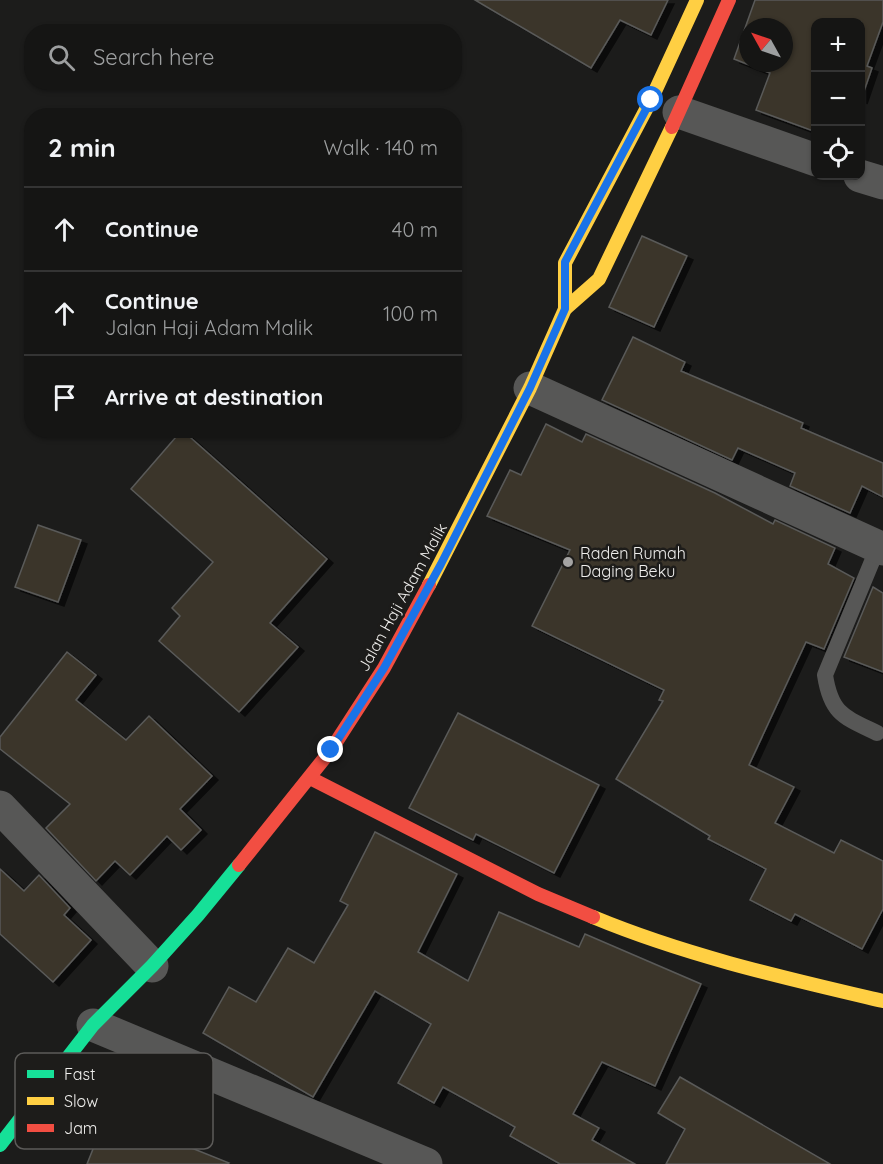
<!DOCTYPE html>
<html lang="en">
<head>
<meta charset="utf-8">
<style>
	body { margin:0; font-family:Quicksand,sans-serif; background:#222; color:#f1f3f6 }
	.controls { position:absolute; right:18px; top:18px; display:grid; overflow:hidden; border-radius:12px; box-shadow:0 2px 4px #0004 }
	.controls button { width:54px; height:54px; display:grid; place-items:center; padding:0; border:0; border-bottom:2px solid #343434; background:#151514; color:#f1f3f6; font:30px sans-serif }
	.compass { position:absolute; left:739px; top:18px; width:54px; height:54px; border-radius:50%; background:#151514; box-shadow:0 2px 4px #0004; rotate:310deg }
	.stop { position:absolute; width:18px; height:18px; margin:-14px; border:4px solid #1a73e8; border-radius:50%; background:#fff }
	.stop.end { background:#1a73e8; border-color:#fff; box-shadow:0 2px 6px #0008 }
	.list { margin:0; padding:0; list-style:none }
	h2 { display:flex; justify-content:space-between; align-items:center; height:78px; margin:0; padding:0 24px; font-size:26px }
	h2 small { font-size:20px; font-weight:400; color:#9d9fa0 }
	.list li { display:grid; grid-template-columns:39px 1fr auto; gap:18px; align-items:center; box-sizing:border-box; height:84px; padding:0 24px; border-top:2px solid #343434 }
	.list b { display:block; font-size:22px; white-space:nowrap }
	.list p { margin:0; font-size:20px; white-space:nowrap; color:#9d9fa0 }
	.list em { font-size:20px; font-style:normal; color:#9d9fa0 }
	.icon { flex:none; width:33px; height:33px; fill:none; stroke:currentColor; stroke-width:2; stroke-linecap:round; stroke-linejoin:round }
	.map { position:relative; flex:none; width:883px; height:1164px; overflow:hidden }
	.search { position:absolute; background:#151514; box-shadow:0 2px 4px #0004; left:24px; top:24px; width:438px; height:66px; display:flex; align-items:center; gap:15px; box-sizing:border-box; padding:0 21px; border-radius:24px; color:#9d9fa0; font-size:22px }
	.panel { position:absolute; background:#151514; box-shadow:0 2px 4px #0004; left:24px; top:108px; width:438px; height:330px; border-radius:24px }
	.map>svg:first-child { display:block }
	.building { fill:#3a362c; stroke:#5a5a59; stroke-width:1.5; fill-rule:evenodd; filter:url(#shadow) }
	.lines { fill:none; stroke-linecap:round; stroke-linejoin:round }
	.lane { stroke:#575756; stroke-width:16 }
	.street { stroke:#575756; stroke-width:33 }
	.fast { stroke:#16e098; stroke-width:14 }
	.slow { stroke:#ffcf43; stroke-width:14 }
	.jam { stroke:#f24e42; stroke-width:14 }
	.route { stroke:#1a73e8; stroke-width:8 }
	.poi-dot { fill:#a5a4a3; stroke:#1d1c1a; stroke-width:2 }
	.labels { text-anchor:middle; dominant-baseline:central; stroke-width:5; stroke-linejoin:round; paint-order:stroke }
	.poi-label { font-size:16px; fill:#efeeec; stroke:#1d1c1a; text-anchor:start }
	.street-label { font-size:16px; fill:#efeeec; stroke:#1d1c1a }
	.key { fill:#1d1c1a; stroke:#5c5b59; stroke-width:1.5 }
	.key-label { font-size:16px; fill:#efeeec }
</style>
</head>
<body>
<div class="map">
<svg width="883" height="1164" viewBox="0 0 883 1164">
	<defs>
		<filter id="shadow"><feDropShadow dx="6" dy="4" stdDeviation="0" flood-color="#0009"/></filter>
	</defs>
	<rect width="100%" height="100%" fill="#1c1c1b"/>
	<g class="building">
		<path d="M 475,0 L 668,0 L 651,35 L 620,20 L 591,68 Z"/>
		<path d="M 755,0 L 883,0 L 883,22 L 867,66 L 872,68 L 861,100 L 861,22 L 816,22 L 816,132 L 756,110 L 770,73 L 734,59 ZM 748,27 L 784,27 L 784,63 L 748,63 Z"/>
		<path d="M 642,236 L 687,256 L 654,327 L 609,307 Z"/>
		<path d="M 633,337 L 685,362 L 681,371 L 803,423 L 801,428 L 883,463 L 883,497 L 862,486 L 850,513 L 790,486 L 795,473 L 738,448 L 732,460 L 602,400 Z"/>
		<path d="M 546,424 L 582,442 L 586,434 L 715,493 L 773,524 L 775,520 L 835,548 L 828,564 L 854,578 L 824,649 L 806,642 L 749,765 L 794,787 L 775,823 L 834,853 L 841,840 L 883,861 L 883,909 L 862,949 L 795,914 L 791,921 L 750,900 L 766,869 L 708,839 L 710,836 L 616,779 L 663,701 L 659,700 L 664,690 L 532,626 L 570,550 L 487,516 L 510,470 L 521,475 Z"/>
		<path d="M 182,430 L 327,559 L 270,623 L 298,647 L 239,712 L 159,641 L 180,616 L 172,608 L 213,562 L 131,489 Z"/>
		<path d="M 38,525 L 81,540 L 58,602 L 15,587 Z"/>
		<path d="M 873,587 L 883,593 L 883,672 L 844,657 Z"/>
		<path d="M 67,652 L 96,675 L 76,700 L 126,740 L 149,716 L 212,776 L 180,809 L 201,830 L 181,850 L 167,836 L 130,875 L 115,861 L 96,881 L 46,828 L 70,804 L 0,749 L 0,737 Z"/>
		<path d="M 458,713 L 599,785 L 554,873 L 476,834 L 473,840 L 409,808 Z"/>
		<path d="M 375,832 L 457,874 L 418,952 L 468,981 L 499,912 L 579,947 L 585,934 L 701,984 L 655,1086 L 602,1062 L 573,1114 L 599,1128 L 592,1140 L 635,1164 L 560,1164 L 510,1136 L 515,1127 L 443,1087 L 434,1103 L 398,1083 L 431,1024 L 375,991 L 313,1097 L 203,1033 L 229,987 L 256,1002 L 288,948 L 314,963 L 348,905 L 340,901 Z"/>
		<path d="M 0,869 L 24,891 L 39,875 L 70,908 L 64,915 L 91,940 L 53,982 L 0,934 Z"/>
		<path d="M 680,1077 L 830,1164 L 666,1164 L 685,1129 L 658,1113 Z"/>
		<path d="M 107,1114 L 229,1163 L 228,1164 L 87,1164 Z"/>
	</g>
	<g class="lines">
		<path class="lane" d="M 877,733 C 844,717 831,714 825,675 L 878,547"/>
		<g class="street">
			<path d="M 679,112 L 816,160"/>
			<path d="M 860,176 L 883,183"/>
			<path d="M 530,388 L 883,549"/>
			<path d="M 0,807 L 152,966"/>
			<path d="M 93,1025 L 426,1164"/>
		</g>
		<path class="fast" d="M 0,1145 L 93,1025 L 152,966 L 198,915 L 239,865"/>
		<g class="slow">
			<path d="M 565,309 L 565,263 L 651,100 L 697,0"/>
			<path d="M 429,585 L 530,388 L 565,309 L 599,279 L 672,127"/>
			<path d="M 593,917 C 687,956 785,978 883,1001"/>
		</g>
		<g class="jam">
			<path d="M 672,127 L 729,0"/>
			<path d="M 310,778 L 538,894 L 593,917"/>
			<path d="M 239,865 L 331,750 L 384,668 L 429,585"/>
		</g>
	</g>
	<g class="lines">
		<path class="route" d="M 331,750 L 384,668 L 441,564 L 530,388 L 565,309 L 565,262 L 651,100"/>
	</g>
	<circle class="poi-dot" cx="568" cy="562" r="6"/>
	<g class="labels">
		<g class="poi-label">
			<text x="580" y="553">Raden Rumah<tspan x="580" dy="18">Daging Beku</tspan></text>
		</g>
		<g class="street-label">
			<text transform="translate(402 597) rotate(-61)">Jalan Haji Adam Malik</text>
		</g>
	</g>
	<rect x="15" y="1053" width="198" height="96" rx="9" class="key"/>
	<rect x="27" y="1070" width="27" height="8" fill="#16e098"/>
	<rect x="27" y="1097" width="27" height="8" fill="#ffcf43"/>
	<rect x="27" y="1124" width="27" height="8" fill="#f24e42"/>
	<g class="key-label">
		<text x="64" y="1080">Fast</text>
		<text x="64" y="1107">Slow</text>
		<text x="64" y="1134">Jam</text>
	</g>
</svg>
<div class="controls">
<button>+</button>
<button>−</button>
<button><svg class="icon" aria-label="locate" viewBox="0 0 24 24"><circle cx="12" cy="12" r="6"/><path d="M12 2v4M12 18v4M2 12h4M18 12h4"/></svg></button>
</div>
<svg class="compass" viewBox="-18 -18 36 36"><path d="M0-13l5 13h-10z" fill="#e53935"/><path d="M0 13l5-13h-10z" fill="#9d9fa0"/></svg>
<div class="stop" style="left:651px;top:100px"></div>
<div class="stop end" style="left:331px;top:750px"></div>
<div class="search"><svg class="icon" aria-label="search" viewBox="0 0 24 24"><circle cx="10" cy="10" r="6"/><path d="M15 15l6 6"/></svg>Search here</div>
<section class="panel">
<h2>2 min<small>Walk · 140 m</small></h2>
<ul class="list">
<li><svg class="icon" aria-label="ahead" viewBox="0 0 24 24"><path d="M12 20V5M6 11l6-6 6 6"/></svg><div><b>Continue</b></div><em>40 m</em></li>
<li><svg class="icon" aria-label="ahead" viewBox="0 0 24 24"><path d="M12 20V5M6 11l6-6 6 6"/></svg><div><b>Continue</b><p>Jalan Haji Adam Malik</p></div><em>100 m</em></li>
<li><svg class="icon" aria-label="arrive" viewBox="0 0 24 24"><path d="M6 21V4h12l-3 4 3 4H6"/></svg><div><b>Arrive at destination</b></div></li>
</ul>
</section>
</div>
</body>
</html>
